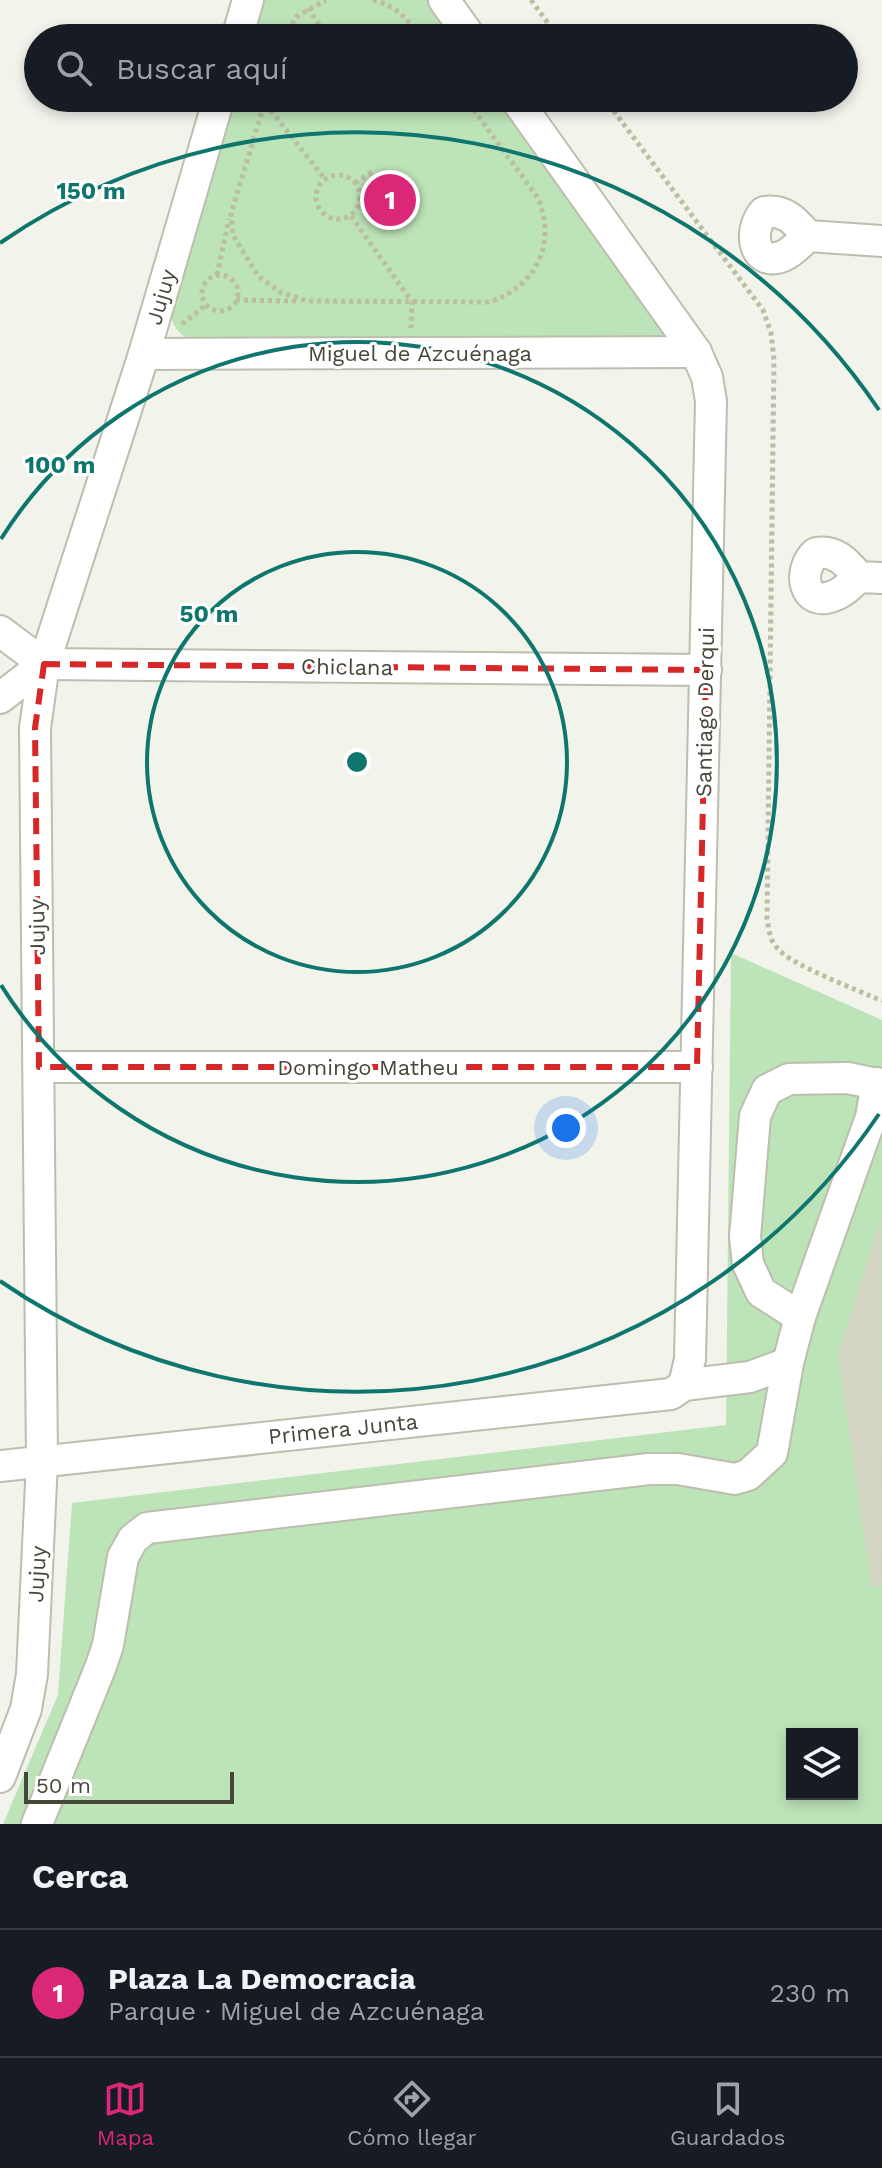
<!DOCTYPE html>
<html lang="es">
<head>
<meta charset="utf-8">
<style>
	body { margin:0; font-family:"Work Sans",sans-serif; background:#242831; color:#f1f3f6 }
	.controls { position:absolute; right:24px; bottom:24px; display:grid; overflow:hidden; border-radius:0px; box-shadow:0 4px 12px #0003 }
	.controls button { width:72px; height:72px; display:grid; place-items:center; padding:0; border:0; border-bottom:2px solid #363941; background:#171b24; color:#f1f3f6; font:40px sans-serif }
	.scale { position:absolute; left:24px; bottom:20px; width:210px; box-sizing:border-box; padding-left:8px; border:4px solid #464739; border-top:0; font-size:22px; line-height:28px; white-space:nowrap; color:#464739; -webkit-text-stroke:6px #fff; paint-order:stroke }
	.you { position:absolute; left:566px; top:1128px; width:28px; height:28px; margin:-20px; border:6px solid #fff; border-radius:50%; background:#1a73e8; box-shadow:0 0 0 12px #1a73e833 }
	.badge { display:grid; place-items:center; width:52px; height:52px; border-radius:50%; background:#db2777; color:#fff; font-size:26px; font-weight:700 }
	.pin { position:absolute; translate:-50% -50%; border:4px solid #fff; box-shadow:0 2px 8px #0006 }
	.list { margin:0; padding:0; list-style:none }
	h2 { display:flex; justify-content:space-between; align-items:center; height:104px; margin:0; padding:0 32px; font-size:34px }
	h2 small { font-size:26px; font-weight:400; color:#9ea1a6 }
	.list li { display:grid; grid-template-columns:52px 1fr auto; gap:24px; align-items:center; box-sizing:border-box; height:128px; padding:0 32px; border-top:2px solid #363941 }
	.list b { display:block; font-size:30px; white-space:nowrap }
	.list p { margin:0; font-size:26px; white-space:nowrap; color:#9ea1a6 }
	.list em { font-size:26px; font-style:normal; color:#9ea1a6 }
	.icon { flex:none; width:44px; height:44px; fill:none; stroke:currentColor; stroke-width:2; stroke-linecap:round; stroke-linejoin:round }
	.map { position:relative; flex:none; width:882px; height:1824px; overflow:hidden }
	.search { position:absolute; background:#171b24; box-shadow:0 4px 12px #0003; left:24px; right:24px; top:24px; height:88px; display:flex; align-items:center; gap:20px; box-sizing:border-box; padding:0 28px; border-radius:44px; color:#9ea1a6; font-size:30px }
	.sheet { height:232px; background:#171b24 }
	nav { display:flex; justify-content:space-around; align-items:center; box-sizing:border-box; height:112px; border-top:2px solid #363941; background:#171b24; font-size:22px; color:#9ea1a6 }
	nav a { display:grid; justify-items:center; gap:4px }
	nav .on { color:#db2777 }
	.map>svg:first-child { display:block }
	.green { fill:#bde3b8; fill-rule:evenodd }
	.building { fill:#d3d4c1 }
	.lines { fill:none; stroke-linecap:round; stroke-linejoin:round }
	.minor-casing { stroke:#bcbeae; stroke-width:34 }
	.path { stroke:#bcbea1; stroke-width:5; stroke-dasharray:4 4; stroke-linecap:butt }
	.minor { stroke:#fff; stroke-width:30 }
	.marked { fill:none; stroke:#d62828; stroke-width:6; stroke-dasharray:16 10; stroke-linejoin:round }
	.ring { fill:none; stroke:#0f766e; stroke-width:4 }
	.labels { text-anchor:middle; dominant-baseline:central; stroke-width:6; stroke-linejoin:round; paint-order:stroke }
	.street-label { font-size:22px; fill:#464739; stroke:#fff }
	.centre { fill:#0f766e; stroke:#fff; stroke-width:4 }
	.ring-label { font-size:24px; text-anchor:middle; font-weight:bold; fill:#0f766e; stroke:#fff; stroke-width:6; stroke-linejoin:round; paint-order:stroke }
</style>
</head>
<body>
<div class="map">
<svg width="882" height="1824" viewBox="0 0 882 1824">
	<rect width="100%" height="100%" fill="#f2f3eb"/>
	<g class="green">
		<path d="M 261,0 L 433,0 L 460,38 L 250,38 Z"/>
		<path d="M 232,98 L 504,98 L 665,332 L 658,342 L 198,343 C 183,337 175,332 171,316 Z"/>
		<path d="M 731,953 L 882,1020 L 882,1824 L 3,1824 L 58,1695 L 72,1503 L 726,1425 ZM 792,1734 L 852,1734 L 852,1794 L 792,1794 Z"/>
	</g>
	<path class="building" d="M 881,1218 L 882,1586 L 872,1588 L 838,1355 Z"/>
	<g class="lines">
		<defs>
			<g id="minor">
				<path d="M 444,0 L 471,38"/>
				<path d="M 237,38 L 248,0"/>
				<path d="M 515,98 L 696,352 L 707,377 L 711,401 L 690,1359 L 684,1385"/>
				<path d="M 808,236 C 800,243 793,252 783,256 C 754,268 747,232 764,212 C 785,209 795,221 808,236 L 882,241"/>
				<path d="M 144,354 L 696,352"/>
				<path d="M 859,577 C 851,584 843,593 833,596 C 803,608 797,570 816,553 C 836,550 846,562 859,577 L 882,578"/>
				<path d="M 0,631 L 44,664 L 706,670"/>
				<path d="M 0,698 L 44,664"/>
				<path d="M 39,1067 L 697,1067"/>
				<path d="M 800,1317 L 761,1292 L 748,1264 L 745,1237 L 755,1116 L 767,1090 L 789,1079 L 848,1078 L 882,1085"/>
				<path d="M 0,1466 L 671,1394 L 684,1385 L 750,1377 L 788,1363"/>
				<path d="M 0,1777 L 26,1709 L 32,1674 L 42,1461 L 35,728 L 44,664 L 144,354 L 219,98"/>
				<path d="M 37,1824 L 101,1666 L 108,1645 L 123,1557 L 133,1539 L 147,1528 L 649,1469 L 678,1469 L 735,1479 L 748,1475 L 772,1453 L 788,1363 L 800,1317 L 871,1117 L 877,1083"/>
			</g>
		</defs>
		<use href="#minor" class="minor-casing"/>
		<g class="path">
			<path d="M 373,0 C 397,6 407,19 421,38"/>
			<path d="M 531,0 L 559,38"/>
			<path d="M 308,8 L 328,38"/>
			<path d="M 284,38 L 296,17 L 326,0"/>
			<path d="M 261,98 L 325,179"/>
			<path d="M 266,98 L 231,214 L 233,235 L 258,276 L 280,292 L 307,301 L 489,302 C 536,287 557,244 538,198 L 465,98"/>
			<path d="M 604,98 L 763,310 L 771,333 L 774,360 L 767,919 C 769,930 770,941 778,949 C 793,966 858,990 882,1001"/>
			<circle cx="338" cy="197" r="22"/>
			<path d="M 355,183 L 375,170"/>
			<path d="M 351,216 L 412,302 L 411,328"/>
			<circle cx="220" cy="293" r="18"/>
			<path d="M 217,275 L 229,219"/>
			<path d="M 236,300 L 298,301"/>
			<path d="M 182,324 L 206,305"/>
		</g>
		<use href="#minor" class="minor"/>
	</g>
	<path class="marked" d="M 44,664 L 706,670 L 697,1067 L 39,1067 L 35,728 Z"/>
	<g class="ring">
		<circle cx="357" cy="762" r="210"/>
		<path d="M1 539A420 420 0 1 1 1 985"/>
		<path d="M879 1114A630 630 0 0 1 0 1281M0 243A630 630 0 0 1 879 410"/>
	</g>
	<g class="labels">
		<g class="street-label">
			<text transform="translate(161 297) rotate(-74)">Jujuy</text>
			<text x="420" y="353">Miguel de Azcuénaga</text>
			<text transform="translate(347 667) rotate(1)">Chiclana</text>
			<text transform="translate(705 712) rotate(-89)">Santiago Derqui</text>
			<text transform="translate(37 927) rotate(-91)">Jujuy</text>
			<text x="368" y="1067">Domingo Matheu</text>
			<text transform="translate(343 1429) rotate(-6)">Primera Junta</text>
			<text transform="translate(37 1574) rotate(-87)">Jujuy</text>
		</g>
	</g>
	<circle cx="357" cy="762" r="12" class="centre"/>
	<g class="ring-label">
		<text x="91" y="199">150 m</text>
		<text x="60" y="473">100 m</text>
		<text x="209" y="622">50 m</text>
	</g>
</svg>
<div class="controls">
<button><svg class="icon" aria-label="layers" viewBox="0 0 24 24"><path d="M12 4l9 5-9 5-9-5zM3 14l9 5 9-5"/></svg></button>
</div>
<div class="scale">50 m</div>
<div class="you"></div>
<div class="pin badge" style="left:390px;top:200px">1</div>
<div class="search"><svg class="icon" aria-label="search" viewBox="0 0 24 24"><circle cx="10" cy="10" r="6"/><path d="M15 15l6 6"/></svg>Buscar aquí</div>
</div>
<section class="sheet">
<h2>Cerca<small></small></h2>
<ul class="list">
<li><span class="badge">1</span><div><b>Plaza La Democracia</b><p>Parque · Miguel de Azcuénaga</p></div><em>230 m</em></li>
</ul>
</section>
<nav>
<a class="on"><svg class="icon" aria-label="map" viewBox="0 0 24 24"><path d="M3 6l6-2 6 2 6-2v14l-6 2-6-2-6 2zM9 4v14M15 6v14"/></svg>Mapa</a>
<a><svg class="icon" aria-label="directions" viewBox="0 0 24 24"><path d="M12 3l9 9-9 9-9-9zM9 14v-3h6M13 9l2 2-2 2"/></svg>Cómo llegar</a>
<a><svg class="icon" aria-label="saved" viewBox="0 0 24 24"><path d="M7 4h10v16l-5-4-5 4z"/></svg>Guardados</a>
</nav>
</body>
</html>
